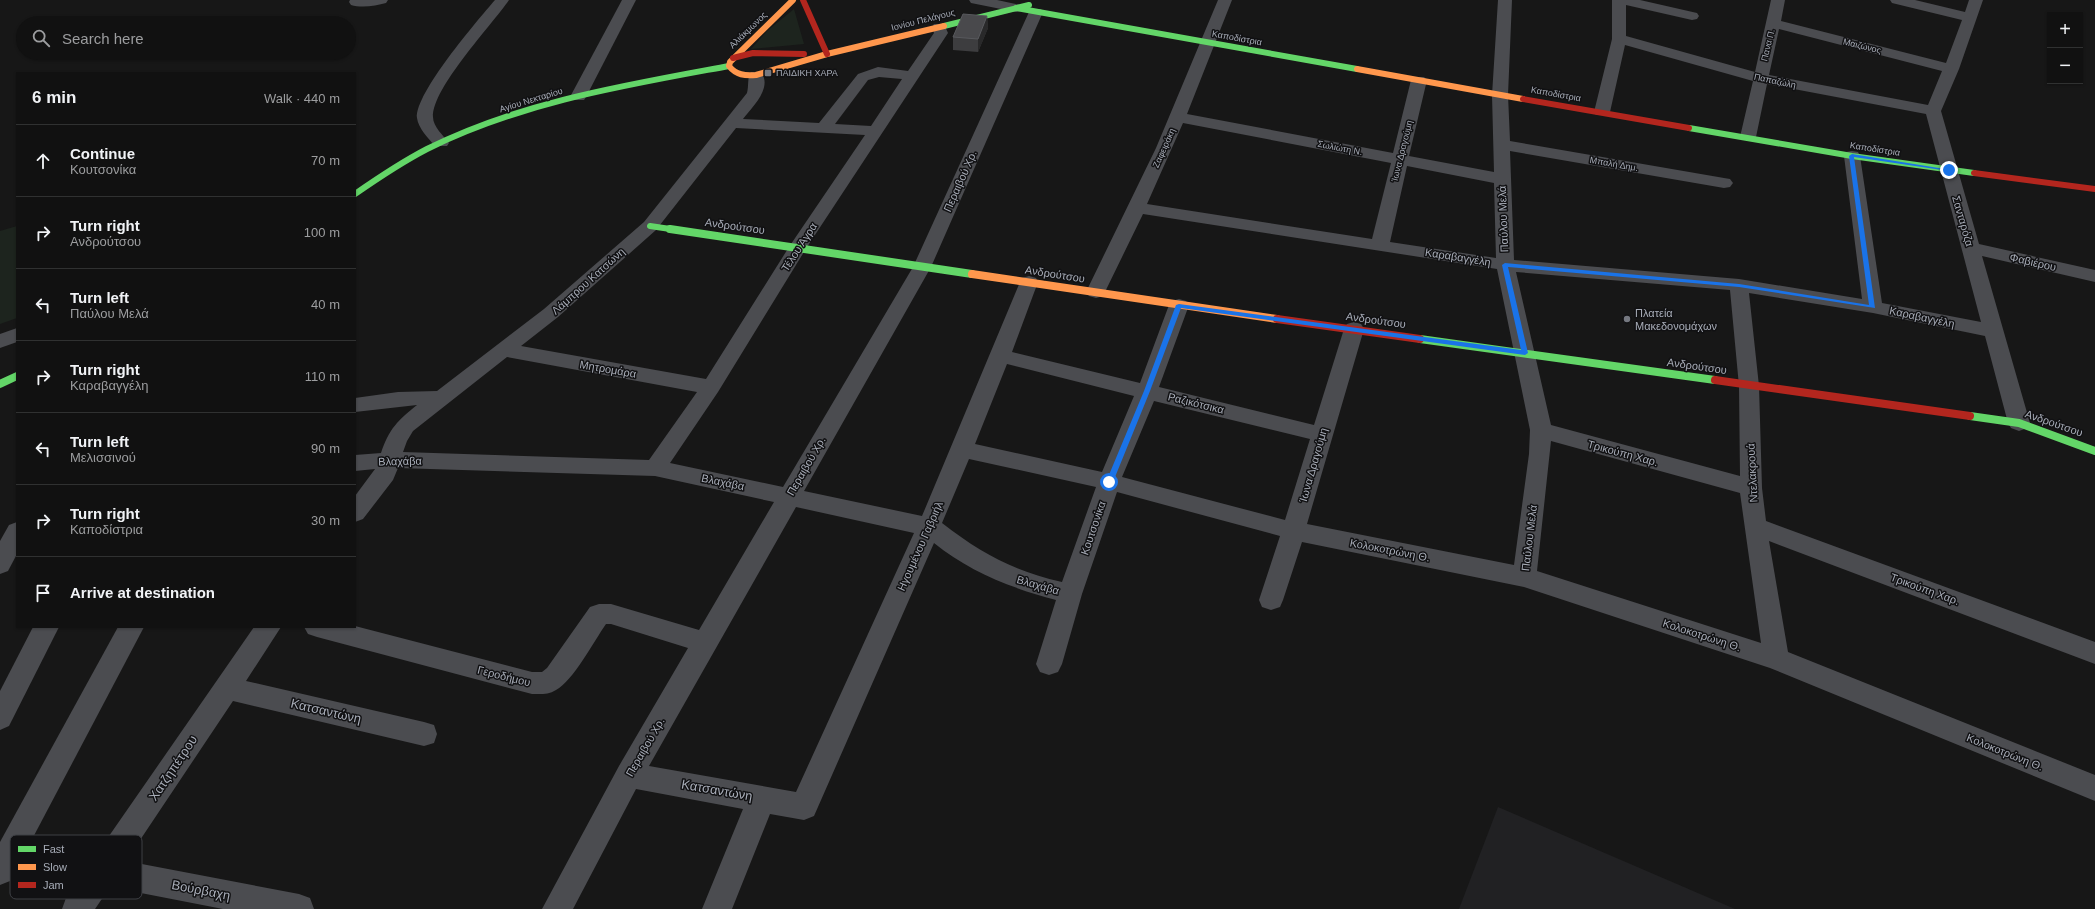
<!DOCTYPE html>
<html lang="en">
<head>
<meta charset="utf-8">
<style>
	body { margin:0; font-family:Helvetica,sans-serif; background:#1e1f1f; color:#f1f3f6 }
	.controls { position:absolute; right:12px; top:12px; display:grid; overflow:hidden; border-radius:0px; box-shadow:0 1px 3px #0004 }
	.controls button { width:36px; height:36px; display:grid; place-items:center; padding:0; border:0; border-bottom:1px solid #303131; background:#111; color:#f1f3f6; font:20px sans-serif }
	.stop { position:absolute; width:12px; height:12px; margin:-9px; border:3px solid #1a73e8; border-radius:50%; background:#fff }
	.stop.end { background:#1a73e8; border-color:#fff; box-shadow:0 1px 4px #0008 }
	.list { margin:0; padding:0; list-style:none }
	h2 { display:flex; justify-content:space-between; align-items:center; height:52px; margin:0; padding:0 16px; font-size:17px }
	h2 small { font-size:13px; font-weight:400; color:#9c9d9f }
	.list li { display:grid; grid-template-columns:26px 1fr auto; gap:12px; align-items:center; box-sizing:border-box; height:72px; padding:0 16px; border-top:1px solid #303131 }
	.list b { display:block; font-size:15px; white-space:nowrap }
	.list p { margin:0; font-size:13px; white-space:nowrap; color:#9c9d9f }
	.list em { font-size:13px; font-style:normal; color:#9c9d9f }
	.icon { flex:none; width:22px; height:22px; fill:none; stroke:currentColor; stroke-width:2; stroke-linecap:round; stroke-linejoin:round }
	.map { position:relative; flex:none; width:2095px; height:909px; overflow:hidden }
	.search { position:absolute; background:#111; box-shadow:0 1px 3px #0004; left:16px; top:16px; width:340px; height:44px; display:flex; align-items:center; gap:10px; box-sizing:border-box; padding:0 14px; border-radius:22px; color:#9c9d9f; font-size:15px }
	.panel { position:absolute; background:#111; box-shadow:0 1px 3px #0004; left:16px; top:72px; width:340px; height:556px; border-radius:0px }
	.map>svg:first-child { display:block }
	.built { fill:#212123 }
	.green { fill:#1d241e }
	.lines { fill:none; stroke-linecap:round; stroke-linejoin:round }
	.street { fill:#4b4c50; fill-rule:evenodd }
	.fast-far1 { stroke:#63d668; stroke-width:6 }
	.fast { stroke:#63d668; stroke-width:8 }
	.slow-far1 { stroke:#ff974d; stroke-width:6 }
	.slow { stroke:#ff974d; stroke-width:8 }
	.jam-far1 { stroke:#b3261e; stroke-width:6 }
	.jam { stroke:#b3261e; stroke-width:8 }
	.wall { fill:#3d3d3f }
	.shaded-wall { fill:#29292a }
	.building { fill:#49494c; stroke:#58595d }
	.route { fill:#1a73e8 }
	.poi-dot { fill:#757880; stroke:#111113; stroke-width:1.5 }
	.labels { text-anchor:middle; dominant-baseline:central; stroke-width:3; stroke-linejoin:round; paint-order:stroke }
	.far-street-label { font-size:9px; fill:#a8adb8; stroke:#111113 }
	.far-poi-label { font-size:9px; fill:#a8adb8; stroke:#111113; text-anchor:start }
	.street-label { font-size:11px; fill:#a8adb8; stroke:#111113 }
	.poi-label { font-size:11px; fill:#a8adb8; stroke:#111113; text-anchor:start }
	.near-street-label { font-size:13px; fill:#a8adb8; stroke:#111113 }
	.key { fill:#111113; stroke:#3e4045; stroke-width:1 }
	.key-label { font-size:11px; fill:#a8adb8 }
</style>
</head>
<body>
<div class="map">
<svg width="2095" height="909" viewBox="0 0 2095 909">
	<rect width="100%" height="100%" fill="#171717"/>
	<path class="built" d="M 1498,807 L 1735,909 L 1459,909 Z"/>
	<g class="green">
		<path d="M 794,9 L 804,44 L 751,49 L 767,31 Z"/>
		<path d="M 17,226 L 17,318 L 0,324 L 0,231 Z"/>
	</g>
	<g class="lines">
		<g class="street">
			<path d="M 350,0 L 388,0 L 386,3 C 376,6 361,8 351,5 L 349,2 Z"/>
			<path d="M 495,0 L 509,0 C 492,25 432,88 433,117 C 433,127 444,136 449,143 L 447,146 L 435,146 C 429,139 418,128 417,118 C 415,93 477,21 495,0 Z"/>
			<path d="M 622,0 L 636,0 L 586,97 L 584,100 L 572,100 L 570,97 Z"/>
			<path d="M 969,0 L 997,0 L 1021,5 L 1023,8 L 1021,11 L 1016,12 L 971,3 Z"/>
			<path d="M 1218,0 L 1232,0 L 1187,114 L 1393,153 L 1411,80 L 1414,77 L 1424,77 L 1427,80 L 1409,156 L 1494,172 L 1492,95 L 1498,0 L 1512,0 L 1508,95 L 1510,141 L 1724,178 L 1730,179 L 1733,183 L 1730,187 L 1724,188 L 1510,151 L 1514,260 L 1739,279 L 1862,299 L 1844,156 L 1846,152 L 1852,151 L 1858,152 L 1860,156 L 1882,303 L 1981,322 L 1926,114 L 1767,84 L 1756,137 L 1754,140 L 1742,140 L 1740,137 L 1753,81 L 1625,45 L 1610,112 L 1608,115 L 1596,115 L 1594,112 L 1612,39 L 1612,0 L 1640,0 L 1697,13 L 1699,16 L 1697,19 L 1692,20 L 1626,5 L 1626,36 L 1755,72 L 1771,0 L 1785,0 L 1781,21 L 1946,63 L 1962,20 L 1892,3 L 1890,0 L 1915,0 L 1965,12 L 1969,0 L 1983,0 L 1959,69 L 1941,111 L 1979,244 L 2095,270 L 2095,282 L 1982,256 L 2030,423 L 2027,428 L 2019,431 L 2011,428 L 2008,423 L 1985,336 L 1873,313 L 1749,293 L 1759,386 L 1762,488 L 1766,521 L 2095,642 L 2095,664 L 1769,541 L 1788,652 L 2095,775 L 2095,801 L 1770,668 L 1524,587 L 1302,542 L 1283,600 L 1280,607 L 1271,610 L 1262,607 L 1259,600 L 1280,536 L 1117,492 L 1082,594 L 1062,664 L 1058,672 L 1049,675 L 1040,672 L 1036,664 L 1056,600 C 1011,588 970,572 934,543 L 814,816 L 804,820 L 770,814 L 732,909 L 702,909 L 743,809 L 636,789 L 573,909 L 542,909 L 619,766 L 688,648 L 611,624 L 606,624 C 594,641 573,681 556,690 C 548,695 540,694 532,694 L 317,637 L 308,634 L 304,627 L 355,626 L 532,672 L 542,672 L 547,668 L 590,607 L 599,604 L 611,604 L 699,630 L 774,502 L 655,476 L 398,468 L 393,480 L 363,519 L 355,522 L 355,496 L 375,469 L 355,471 L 355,455 L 381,453 C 389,429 398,420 417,405 L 355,412 L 355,398 L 398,392 L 437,391 L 544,309 L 644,222 L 747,93 C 749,86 747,77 751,72 L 761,72 C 773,88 752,107 743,119 L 819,123 L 858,74 L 878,67 L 908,71 L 934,33 L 932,27 L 934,24 L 944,24 L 948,33 L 807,247 L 718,392 L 670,463 L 783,487 L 913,267 L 1029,12 L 1031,9 L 1041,9 L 1043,12 L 931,267 L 804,491 L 922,516 L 1020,282 L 1022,278 L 1029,276 L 1036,278 L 1038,282 L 1012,352 L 1140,383 L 1169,305 L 1172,301 L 1179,299 L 1186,301 L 1189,305 L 1159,387 L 1314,425 L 1344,329 L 1347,324 L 1354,322 L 1361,324 L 1364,329 L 1307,524 L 1514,565 L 1529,454 L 1530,430 L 1497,269 L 1143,214 L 1103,296 L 1096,298 L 1089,296 L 1086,292 L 1156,148 ZM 1779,29 L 1942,71 L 1928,105 L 1769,75 ZM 879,77 L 902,79 L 871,126 L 835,124 L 868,80 ZM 1183,123 L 1391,163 L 1372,239 L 1147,204 ZM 736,128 L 865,135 L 789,247 L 706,379 L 521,346 L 558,317 L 656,230 ZM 1407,166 L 1494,183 L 1496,258 L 1390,242 ZM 1516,272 L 1730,290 L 1739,386 L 1740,476 L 1551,425 ZM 507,357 L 697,392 L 649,460 L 403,452 L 407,441 L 413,431 ZM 1007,364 L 1134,396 L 1102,472 L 975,444 ZM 1154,401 L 1310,439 L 1285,520 L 1122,477 ZM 1551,441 L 1740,493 L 1761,643 L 1537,571 ZM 969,459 L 1096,487 L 1062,582 C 1012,570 982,554 942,523 ZM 796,507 L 914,533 L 796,792 L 649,766 Z"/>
			<path d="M 17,328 L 17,342 L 0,348 L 0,334 Z"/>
			<path d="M 17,522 L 17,554 L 8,571 L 0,574 L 0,541 L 9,525 Z"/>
			<path d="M 33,627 L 59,627 L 9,726 L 0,730 L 0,691 Z"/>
			<path d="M 118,627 L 144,627 L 10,881 L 0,885 L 0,842 Z"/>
			<path d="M 254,627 L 281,627 L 246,681 L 424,722 L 434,725 L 437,734 L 434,743 L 424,746 L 233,701 L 126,861 L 299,894 L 310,898 L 314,909 L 223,909 L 110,887 L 95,909 L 62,909 L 66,898 Z"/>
		</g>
		<g class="fast-far1">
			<path d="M 1016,8 L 1357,69"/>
			<path d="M 944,26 L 1029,5"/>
			<path d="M 1689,128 L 1852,156 L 1974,173"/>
			<path d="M 355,194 C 378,178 402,162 427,149 C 521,102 626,85 729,66"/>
			<path d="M 650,226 L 677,230"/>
		</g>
		<g class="fast">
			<path d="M 670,229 L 972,274"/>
			<path d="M 1420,339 L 1715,380"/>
			<path d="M 0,384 L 17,376"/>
			<path d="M 1970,416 L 2019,423 L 2095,451"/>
		</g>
		<g class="slow-far1">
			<path d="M 793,0 L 730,62 L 729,66 C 736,75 745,76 756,75 L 827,54 L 944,26"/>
			<path d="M 1357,69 L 1523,99"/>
		</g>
		<path class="slow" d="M 972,274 L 1277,319"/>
		<g class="jam-far1">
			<path d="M 803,0 L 827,54"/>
			<path d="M 733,58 L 753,53 L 804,54"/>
			<path d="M 1523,99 L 1689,128"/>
			<path d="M 1974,173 L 2095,189"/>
		</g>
		<g class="jam">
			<path d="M 1277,319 L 1420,339"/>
			<path d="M 1715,380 L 1970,416"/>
		</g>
	</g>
	<path class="wall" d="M 987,16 L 988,28 L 978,52 L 953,50 L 953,37 Z"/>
	<path class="shaded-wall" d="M 987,16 L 988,28 L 978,52 L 978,39 Z"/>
	<path class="building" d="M 963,14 L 987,16 L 978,39 L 953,37 Z"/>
	<path class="route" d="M 1852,154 L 1951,170 L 1949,171 L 1854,157 L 1875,308 L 1739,287 L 1508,267 L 1528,353 L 1525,355 L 1181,308 L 1150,391 L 1113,482 L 1109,484 L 1106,482 L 1144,391 L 1176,305 L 1179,304 L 1521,350 L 1502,265 L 1505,263 L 1739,284 L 1869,305 L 1849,156 Z"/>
	<g class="poi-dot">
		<rect x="764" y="69" width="8" height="8" rx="2"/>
		<circle cx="1627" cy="319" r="4"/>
	</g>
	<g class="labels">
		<g class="far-street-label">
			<text transform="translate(923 20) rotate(-14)">Ιονίου Πελάγους</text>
			<text transform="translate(748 30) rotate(-44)">Αλιάκμωνος</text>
			<text transform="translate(1237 38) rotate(10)">Καποδίστρια</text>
			<text transform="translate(1768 45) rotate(-76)">Πανα Π.</text>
			<text transform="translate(1862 46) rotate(14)">Μαιζώνος</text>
			<text transform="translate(1775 81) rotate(12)">Παπαζώλη</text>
			<text transform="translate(1556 94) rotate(10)">Καποδίστρια</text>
			<text transform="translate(531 100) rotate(-17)">Αγίου Νεκταρίου</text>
			<text transform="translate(1164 148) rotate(-66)">Ζαφειράκη</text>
			<text transform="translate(1340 148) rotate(11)">Σωλιώτη Ν.</text>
			<text transform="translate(1875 149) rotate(9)">Καποδίστρια</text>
			<text transform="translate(1402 151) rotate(-76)">Ίωνα Δραγούμη</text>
			<text transform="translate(1614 164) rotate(10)">Μπαλή Δημ.</text>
		</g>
		<g class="far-poi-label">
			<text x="776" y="73">ΠΑΙΔΙΚΗ ΧΑΡΑ</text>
		</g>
		<g class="street-label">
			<text transform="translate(960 181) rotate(-66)">Περαιβού Χρ.</text>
			<text transform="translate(1503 219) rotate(-92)">Παύλου Μελά</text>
			<text transform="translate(1963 221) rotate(74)">Σανταρόζα</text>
			<text transform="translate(735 226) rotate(8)">Ανδρούτσου</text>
			<text transform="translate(799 247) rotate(-57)">Τέλου Άγρα</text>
			<text transform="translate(1458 257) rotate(9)">Καραβαγγέλη</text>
			<text transform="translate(2033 262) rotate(13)">Φαβιέρου</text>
			<text transform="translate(1055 274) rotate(9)">Ανδρούτσου</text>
			<text transform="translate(588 281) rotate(-42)">Λάμπρου Κατσώνη</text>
			<text transform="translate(1922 317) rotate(12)">Καραβαγγέλη</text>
			<text transform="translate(1376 320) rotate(8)">Ανδρούτσου</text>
			<text transform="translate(1697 366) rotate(8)">Ανδρούτσου</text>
			<text transform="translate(608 369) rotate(10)">Μητρομάρα</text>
			<text transform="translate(1196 403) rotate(14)">Ραζικότσικα</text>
			<text transform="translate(2054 423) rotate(19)">Ανδρούτσου</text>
			<text transform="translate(1623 453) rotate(15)">Τρικούπη Χαρ.</text>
			<text transform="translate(400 461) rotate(-1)">Βλαχάβα</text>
			<text transform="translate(1313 465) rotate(-74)">Ίωνα Δραγούμη</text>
			<text transform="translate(806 466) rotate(-60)">Περαιβού Χρ.</text>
			<text transform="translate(1752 473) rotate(-93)">Ντελακρουά</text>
			<text transform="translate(723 482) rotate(12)">Βλαχάβα</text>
			<text transform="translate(1093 528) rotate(-71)">Κουτσονίκα</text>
			<text transform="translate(1529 538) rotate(-83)">Παύλου Μελά</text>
			<text transform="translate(920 546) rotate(-66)">Ηγουμένου Γαβριήλ</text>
			<text transform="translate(1390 550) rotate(11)">Κολοκοτρώνη Θ.</text>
			<text transform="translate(1038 585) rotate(16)">Βλαχάβα</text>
			<text transform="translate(1925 589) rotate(20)">Τρικούπη Χαρ.</text>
			<text transform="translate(1702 635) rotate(18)">Κολοκοτρώνη Θ.</text>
			<text transform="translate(504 676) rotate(14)">Γεροδήμου</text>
			<text transform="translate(645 747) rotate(-60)">Περαιβού Χρ.</text>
			<text transform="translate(2005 752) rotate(22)">Κολοκοτρώνη Θ.</text>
		</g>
		<g class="poi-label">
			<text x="1635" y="313">Πλατεία<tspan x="1635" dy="13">Μακεδονομάχων</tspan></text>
		</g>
		<g class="near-street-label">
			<text transform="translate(326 711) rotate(13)">Κατσαντώνη</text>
			<text transform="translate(173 768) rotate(-56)">Χατζηπέτρου</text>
			<text transform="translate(717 790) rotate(10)">Κατσαντώνη</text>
			<text transform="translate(201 890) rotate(11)">Βούρβαχη</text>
		</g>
	</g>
	<rect x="10" y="835" width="132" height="64" rx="6" class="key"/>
	<rect x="18" y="846" width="18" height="6" fill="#63d668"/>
	<rect x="18" y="864" width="18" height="6" fill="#ff974d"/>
	<rect x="18" y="882" width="18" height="6" fill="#b3261e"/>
	<g class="key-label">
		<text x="43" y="853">Fast</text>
		<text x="43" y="871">Slow</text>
		<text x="43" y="889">Jam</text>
	</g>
</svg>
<div class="controls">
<button>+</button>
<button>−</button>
</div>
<div class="stop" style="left:1109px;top:482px"></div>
<div class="stop end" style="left:1949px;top:170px"></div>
<div class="search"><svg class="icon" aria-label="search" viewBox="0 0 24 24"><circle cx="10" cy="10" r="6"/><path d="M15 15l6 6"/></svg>Search here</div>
<section class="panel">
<h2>6 min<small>Walk · 440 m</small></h2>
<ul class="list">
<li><svg class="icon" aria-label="ahead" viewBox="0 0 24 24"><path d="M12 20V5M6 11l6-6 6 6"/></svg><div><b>Continue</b><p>Κουτσονίκα</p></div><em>70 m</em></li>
<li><svg class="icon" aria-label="right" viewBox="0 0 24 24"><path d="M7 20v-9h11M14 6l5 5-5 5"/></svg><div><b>Turn right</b><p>Ανδρούτσου</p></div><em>100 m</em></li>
<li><svg class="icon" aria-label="left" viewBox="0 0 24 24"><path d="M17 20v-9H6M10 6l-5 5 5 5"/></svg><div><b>Turn left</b><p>Παύλου Μελά</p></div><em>40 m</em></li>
<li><svg class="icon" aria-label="right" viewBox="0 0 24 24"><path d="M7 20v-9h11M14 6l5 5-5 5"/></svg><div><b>Turn right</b><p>Καραβαγγέλη</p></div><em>110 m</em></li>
<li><svg class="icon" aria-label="left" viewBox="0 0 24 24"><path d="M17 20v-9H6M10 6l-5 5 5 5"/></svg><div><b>Turn left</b><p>Μελισσινού</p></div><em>90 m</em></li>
<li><svg class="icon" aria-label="right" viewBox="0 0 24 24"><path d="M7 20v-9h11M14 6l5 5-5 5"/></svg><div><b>Turn right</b><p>Καποδίστρια</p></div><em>30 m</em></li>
<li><svg class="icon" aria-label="arrive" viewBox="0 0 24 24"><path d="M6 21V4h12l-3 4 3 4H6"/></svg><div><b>Arrive at destination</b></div></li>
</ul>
</section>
</div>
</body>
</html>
